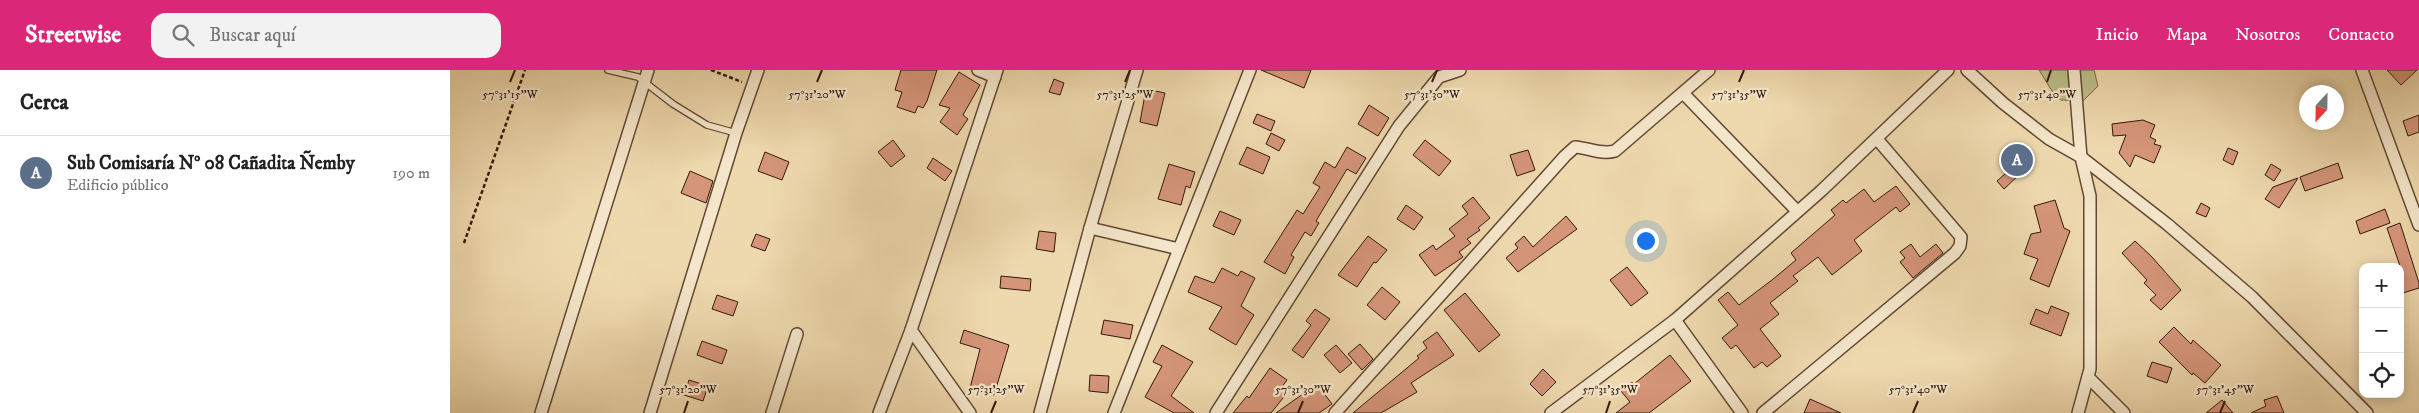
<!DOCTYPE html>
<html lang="es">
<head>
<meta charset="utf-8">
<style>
	body { margin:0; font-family:"IM FELL DW Pica",serif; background:#f2f2f2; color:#222 }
	.controls { position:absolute; right:15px; bottom:15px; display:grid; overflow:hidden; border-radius:10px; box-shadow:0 2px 12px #0003 }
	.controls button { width:45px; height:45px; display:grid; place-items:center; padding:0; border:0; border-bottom:1px solid #e0e0e0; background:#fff; color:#222; font:25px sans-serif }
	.compass { position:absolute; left:1849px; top:15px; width:45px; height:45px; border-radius:50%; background:#fff; box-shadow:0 2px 12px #0003; rotate:202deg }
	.you { position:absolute; left:1195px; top:170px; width:18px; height:18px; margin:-12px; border:4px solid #fff; border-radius:50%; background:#1a73e8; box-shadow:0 0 0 8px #1a73e833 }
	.badge { display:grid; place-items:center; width:32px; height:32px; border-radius:50%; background:#db2777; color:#fff; font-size:16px; font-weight:700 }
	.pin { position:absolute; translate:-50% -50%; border:2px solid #fff; box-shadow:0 1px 5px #0006 }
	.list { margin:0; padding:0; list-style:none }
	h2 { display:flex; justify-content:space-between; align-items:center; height:65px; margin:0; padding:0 20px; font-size:21px }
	h2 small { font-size:16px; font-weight:400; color:#767676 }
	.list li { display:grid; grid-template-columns:32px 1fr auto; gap:15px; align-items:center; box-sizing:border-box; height:75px; padding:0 20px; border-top:1px solid #e0e0e0 }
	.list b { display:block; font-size:19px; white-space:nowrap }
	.list p { margin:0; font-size:16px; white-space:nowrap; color:#767676 }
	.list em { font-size:16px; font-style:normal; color:#767676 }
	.icon { flex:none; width:28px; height:28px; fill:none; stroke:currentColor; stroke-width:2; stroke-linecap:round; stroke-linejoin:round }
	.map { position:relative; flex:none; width:1969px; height:343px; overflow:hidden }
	header { display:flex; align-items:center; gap:30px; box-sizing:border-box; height:70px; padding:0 25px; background:#db2777; color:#fff }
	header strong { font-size:24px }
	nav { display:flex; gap:28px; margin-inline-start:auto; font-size:18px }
	.search { width:350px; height:45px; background:#f2f2f2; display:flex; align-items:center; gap:12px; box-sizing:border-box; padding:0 18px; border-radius:15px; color:#767676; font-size:19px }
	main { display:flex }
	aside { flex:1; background:#fff }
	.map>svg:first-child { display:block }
	.green { fill:#bbbe88; stroke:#776b4a }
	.building { fill:#d59579; stroke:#33180d }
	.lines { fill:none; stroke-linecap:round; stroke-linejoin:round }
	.service-casing { stroke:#624835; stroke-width:8 }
	.minor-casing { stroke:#624835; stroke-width:14 }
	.path { stroke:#33180d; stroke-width:2.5; stroke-dasharray:4 2.5; stroke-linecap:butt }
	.service { stroke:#f4e6ca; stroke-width:5.5 }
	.minor { stroke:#f4e6ca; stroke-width:11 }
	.ticks { fill:none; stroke:#33180d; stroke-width:2 }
	.ticks-label { font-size:12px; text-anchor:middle; fill:#33180d; stroke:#f4e6ca; stroke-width:4.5; stroke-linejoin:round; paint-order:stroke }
</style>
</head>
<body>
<header>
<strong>Streetwise</strong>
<div class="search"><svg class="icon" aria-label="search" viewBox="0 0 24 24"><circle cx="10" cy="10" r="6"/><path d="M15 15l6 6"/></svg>Buscar aquí</div>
<nav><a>Inicio</a><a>Mapa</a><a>Nosotros</a><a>Contacto</a></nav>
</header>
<main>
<aside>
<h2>Cerca<small></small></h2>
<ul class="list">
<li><span class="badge" style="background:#5c6f8a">A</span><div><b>Sub Comisaría N° 08 Cañadita Ñemby</b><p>Edificio público</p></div><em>190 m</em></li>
</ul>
</aside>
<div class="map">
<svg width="1969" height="343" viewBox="0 0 1969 343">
	<rect width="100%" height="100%" fill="#eed8ad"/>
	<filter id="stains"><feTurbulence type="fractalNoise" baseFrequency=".004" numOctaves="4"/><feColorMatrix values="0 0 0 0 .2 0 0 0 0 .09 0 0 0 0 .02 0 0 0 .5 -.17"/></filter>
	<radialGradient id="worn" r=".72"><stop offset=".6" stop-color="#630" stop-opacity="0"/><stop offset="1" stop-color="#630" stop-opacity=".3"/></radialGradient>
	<path class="green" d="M 1589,0 L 1644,0 L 1648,16 L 1633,31 L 1611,30 L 1605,26 Z"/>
	<g class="building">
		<path d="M 451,0 L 487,0 L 477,31 L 473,38 L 468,36 L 465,43 L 447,37 L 452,22 L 445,20 Z"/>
		<path d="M 811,0 L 861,0 L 854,18 Z"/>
		<path d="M 1937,0 L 1967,0 L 1951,15 Z"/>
		<path d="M 509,2 L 530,15 L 513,45 L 518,49 L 507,65 L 490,52 L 500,38 L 489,35 Z"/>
		<path d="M 604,9 L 614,13 L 610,25 L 599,22 Z"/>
		<path d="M 696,19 L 715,23 L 707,56 L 690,52 Z"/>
		<path d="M 919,35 L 939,48 L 928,66 L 908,54 Z"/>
		<path d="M 807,44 L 825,51 L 821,61 L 803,53 Z"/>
		<path d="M 1969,45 L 1969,62 L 1958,66 L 1953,51 Z"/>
		<path d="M 1693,50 L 1705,55 L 1700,67 L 1706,70 L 1704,74 L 1711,76 L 1704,93 L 1685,85 L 1680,97 L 1669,83 L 1676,65 L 1663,66 L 1662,54 Z"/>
		<path d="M 821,63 L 835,70 L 829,81 L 816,74 Z"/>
		<path d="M 443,70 L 455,86 L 441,97 L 428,82 Z"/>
		<path d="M 975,70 L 1001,91 L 989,106 L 963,85 Z"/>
		<path d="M 797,77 L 820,87 L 813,104 L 789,94 Z"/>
		<path d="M 897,77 L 916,88 L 906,104 L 897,99 L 866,151 L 869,153 L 861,166 L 855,162 L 841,185 L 844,187 L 835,204 L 814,192 L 847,140 L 853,144 L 870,117 L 863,113 L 875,92 L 885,98 Z"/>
		<path d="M 1778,78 L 1788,82 L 1783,95 L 1773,90 Z"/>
		<path d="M 1078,80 L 1085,100 L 1067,106 L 1060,85 Z"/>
		<path d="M 315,82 L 339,92 L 332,110 L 308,101 Z"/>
		<path d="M 483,88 L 502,101 L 495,111 L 477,98 Z"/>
		<path d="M 1888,93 L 1893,108 L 1855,121 L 1850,107 Z"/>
		<path d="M 719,94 L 745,102 L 740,118 L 736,116 L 731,135 L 708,129 Z"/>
		<path d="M 1821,94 L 1831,100 L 1824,111 L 1815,105 Z"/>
		<path d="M 1565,95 L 1571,103 L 1554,119 L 1547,111 Z"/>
		<path d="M 240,101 L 263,111 L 256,133 L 231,123 Z"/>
		<path d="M 1848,108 L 1829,138 L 1815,129 L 1823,117 Z"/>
		<path d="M 1446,116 L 1460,134 L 1450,142 L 1446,137 L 1404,170 L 1412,181 L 1382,205 L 1368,187 L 1343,206 L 1348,211 L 1320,233 L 1329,244 L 1310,259 L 1331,286 L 1317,297 L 1312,292 L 1304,298 L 1286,275 L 1281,279 L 1272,268 L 1288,255 L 1268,230 L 1278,222 L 1289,235 L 1322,210 L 1346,190 L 1341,183 L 1385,145 L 1381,140 L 1393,130 L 1396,133 L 1414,119 L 1424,132 Z"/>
		<path d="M 1023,127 L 1040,148 L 1028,158 L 1030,160 L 1017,169 L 1021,173 L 1009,182 L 1013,187 L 985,206 L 969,185 L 983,175 L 986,180 L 1005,166 L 999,159 L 1018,144 L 1012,136 Z"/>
		<path d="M 1605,130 L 1614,158 L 1620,161 L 1599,217 L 1580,209 L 1588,189 L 1574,184 L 1581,164 L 1591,162 L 1584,136 Z"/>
		<path d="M 1751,133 L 1760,138 L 1756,147 L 1746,143 Z"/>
		<path d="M 956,135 L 973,147 L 964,160 L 947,149 Z"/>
		<path d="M 1935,139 L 1940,153 L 1910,164 L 1906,151 Z"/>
		<path d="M 770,141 L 791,150 L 784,165 L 763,156 Z"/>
		<path d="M 1116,146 L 1127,159 L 1068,202 L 1056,188 L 1068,178 L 1065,174 L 1074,166 L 1083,177 Z"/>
		<path d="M 1950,153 L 1969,213 L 1969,218 L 1953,223 L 1950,216 L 1950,196 L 1937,158 Z"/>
		<path d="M 589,161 L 606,163 L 604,182 L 586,179 Z"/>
		<path d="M 306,164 L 320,169 L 315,181 L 301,176 Z"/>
		<path d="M 918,166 L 937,180 L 926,193 L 924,192 L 907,217 L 888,205 Z"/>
		<path d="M 1685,171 L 1702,187 L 1731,220 L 1711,240 L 1700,230 L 1706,225 L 1694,213 L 1697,210 L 1672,183 Z"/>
		<path d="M 1461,174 L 1470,187 L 1486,174 L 1493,183 L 1463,208 L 1450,192 L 1455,188 L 1450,182 Z"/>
		<path d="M 1177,197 L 1198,223 L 1181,236 L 1160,210 Z"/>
		<path d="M 772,198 L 788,206 L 791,201 L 805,208 L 791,236 L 804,245 L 786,275 L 759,259 L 772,237 L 738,222 L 745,206 L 764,213 Z"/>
		<path d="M 551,206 L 581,209 L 580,221 L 550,218 Z"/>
		<path d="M 932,217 L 950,232 L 935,250 L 917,235 Z"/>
		<path d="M 1015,223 L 1050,265 L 1029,282 L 994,240 Z"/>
		<path d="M 267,225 L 288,232 L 283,246 L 262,239 Z"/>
		<path d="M 1601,236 L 1619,243 L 1611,266 L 1580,254 L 1586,239 L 1598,244 Z"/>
		<path d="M 865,239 L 880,249 L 853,288 L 842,280 L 861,255 L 856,251 Z"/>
		<path d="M 654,250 L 683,255 L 680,269 L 651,264 Z"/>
		<path d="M 1724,257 L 1741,274 L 1743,270 L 1771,295 L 1755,313 L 1743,303 L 1742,305 L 1709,272 Z"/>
		<path d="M 514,260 L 559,275 L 544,325 L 520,318 L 530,279 L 510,273 Z"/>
		<path d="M 987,262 L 1004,285 L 961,313 L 967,322 L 931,343 L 903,343 L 969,288 L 967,286 L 977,278 L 973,272 Z"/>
		<path d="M 252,271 L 277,280 L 272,294 L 247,285 Z"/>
		<path d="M 910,274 L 923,289 L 912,300 L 898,284 Z"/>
		<path d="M 712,275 L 743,292 L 721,326 L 744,343 L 724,343 L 695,327 L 712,296 L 703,292 Z"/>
		<path d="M 886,275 L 902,293 L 890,303 L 874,285 Z"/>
		<path d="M 1220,285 L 1241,311 L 1199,343 L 1166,343 L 1180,332 L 1171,321 L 1182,312 L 1184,314 Z"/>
		<path d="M 1702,292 L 1722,298 L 1717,313 L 1697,306 Z"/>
		<path d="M 820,298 L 837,310 L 831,318 L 837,323 L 821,343 L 783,343 L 797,326 L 799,328 Z"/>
		<path d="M 1093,299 L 1106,312 L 1092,326 L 1080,314 Z"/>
		<path d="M 640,305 L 659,306 L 658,323 L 639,321 Z"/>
		<path d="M 239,310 L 258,316 L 253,331 L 234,325 Z"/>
		<path d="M 867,314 L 882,334 L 869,343 L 826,343 Z"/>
		<path d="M 1827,326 L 1834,343 L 1801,343 L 1816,336 L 1814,330 Z"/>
		<path d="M 1360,329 L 1391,343 L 1354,343 Z"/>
		<path d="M 1772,330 L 1783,343 L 1756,343 Z"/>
	</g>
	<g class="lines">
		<defs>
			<path id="service" d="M 158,0 L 188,7 L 223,34 L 257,55 L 286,63"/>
			<g id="minor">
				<path d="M 528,0 L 545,7"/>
				<path d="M 1517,0 L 1553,33 L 1599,69 L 1631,87 L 1717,154 L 1802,227 L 1917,343"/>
				<path d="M 1624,0 L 1631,87 L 1640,126 L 1640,299 L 1628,343"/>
				<path d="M 1912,0 L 1969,155"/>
				<path d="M 1233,23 L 1347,141"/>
				<path d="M 640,158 L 729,179"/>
				<path d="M 1225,250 L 1292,343"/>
				<path d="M 1638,307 L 1674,343"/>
				<path d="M 91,343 L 198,0"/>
				<path d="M 200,343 L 286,63 L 308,0"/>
				<path d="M 322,343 L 347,264"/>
				<path d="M 429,343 L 461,260"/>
				<path d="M 520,343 L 461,260 L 547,0"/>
				<path d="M 590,343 L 640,158 L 687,0"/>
				<path d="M 664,343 L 800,0"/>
				<path d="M 766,343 L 949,56 L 989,7 L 1010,0"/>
				<path d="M 885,343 L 1115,86 L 1125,77 C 1139,78 1152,85 1165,81 L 1259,0"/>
				<path d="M 1101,343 L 1225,250 L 1371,121 L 1498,0"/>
				<path d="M 1313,343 L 1505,183 L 1510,176 L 1511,167 L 1427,69"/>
			</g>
		</defs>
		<use href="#service" class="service-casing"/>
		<use href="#minor" class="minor-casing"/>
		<g class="path">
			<path d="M 261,0 L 292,12"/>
			<path d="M 14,173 L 75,0"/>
		</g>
		<use href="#service" class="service"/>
		<use href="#minor" class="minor"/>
	</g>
	<path class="ticks" d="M 60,12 L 65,0M 367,12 L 372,0M 675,12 L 680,0M 982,12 L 987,0M 1289,12 L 1294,0M 1597,12 L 1601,0M 234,343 L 238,331M 541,343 L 546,331M 848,343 L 853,331M 1156,343 L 1160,331M 1463,343 L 1468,331M 1770,343 L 1775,331"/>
	<g class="ticks-label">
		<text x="60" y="28">57°31'15"W</text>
		<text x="367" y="28">57°31'20"W</text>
		<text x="675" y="28">57°31'25"W</text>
		<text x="982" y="28">57°31'30"W</text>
		<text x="1289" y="28">57°31'35"W</text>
		<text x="1597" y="28">57°31'40"W</text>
		<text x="238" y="323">57°31'20"W</text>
		<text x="546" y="323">57°31'25"W</text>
		<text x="853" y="323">57°31'30"W</text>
		<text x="1160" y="323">57°31'35"W</text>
		<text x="1468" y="323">57°31'40"W</text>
		<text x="1775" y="323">57°31'45"W</text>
	</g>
	<rect width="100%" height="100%" filter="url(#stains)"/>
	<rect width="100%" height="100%" fill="url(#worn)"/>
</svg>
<div class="controls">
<button>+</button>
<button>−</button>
<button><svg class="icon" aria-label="locate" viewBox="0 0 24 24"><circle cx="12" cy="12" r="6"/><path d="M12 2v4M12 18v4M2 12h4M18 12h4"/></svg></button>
</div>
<svg class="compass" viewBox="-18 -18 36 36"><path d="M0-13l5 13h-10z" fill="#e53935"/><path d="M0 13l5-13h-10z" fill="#767676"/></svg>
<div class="you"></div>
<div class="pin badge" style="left:1567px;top:90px;background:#5c6f8a">A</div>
</div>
</main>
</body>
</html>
